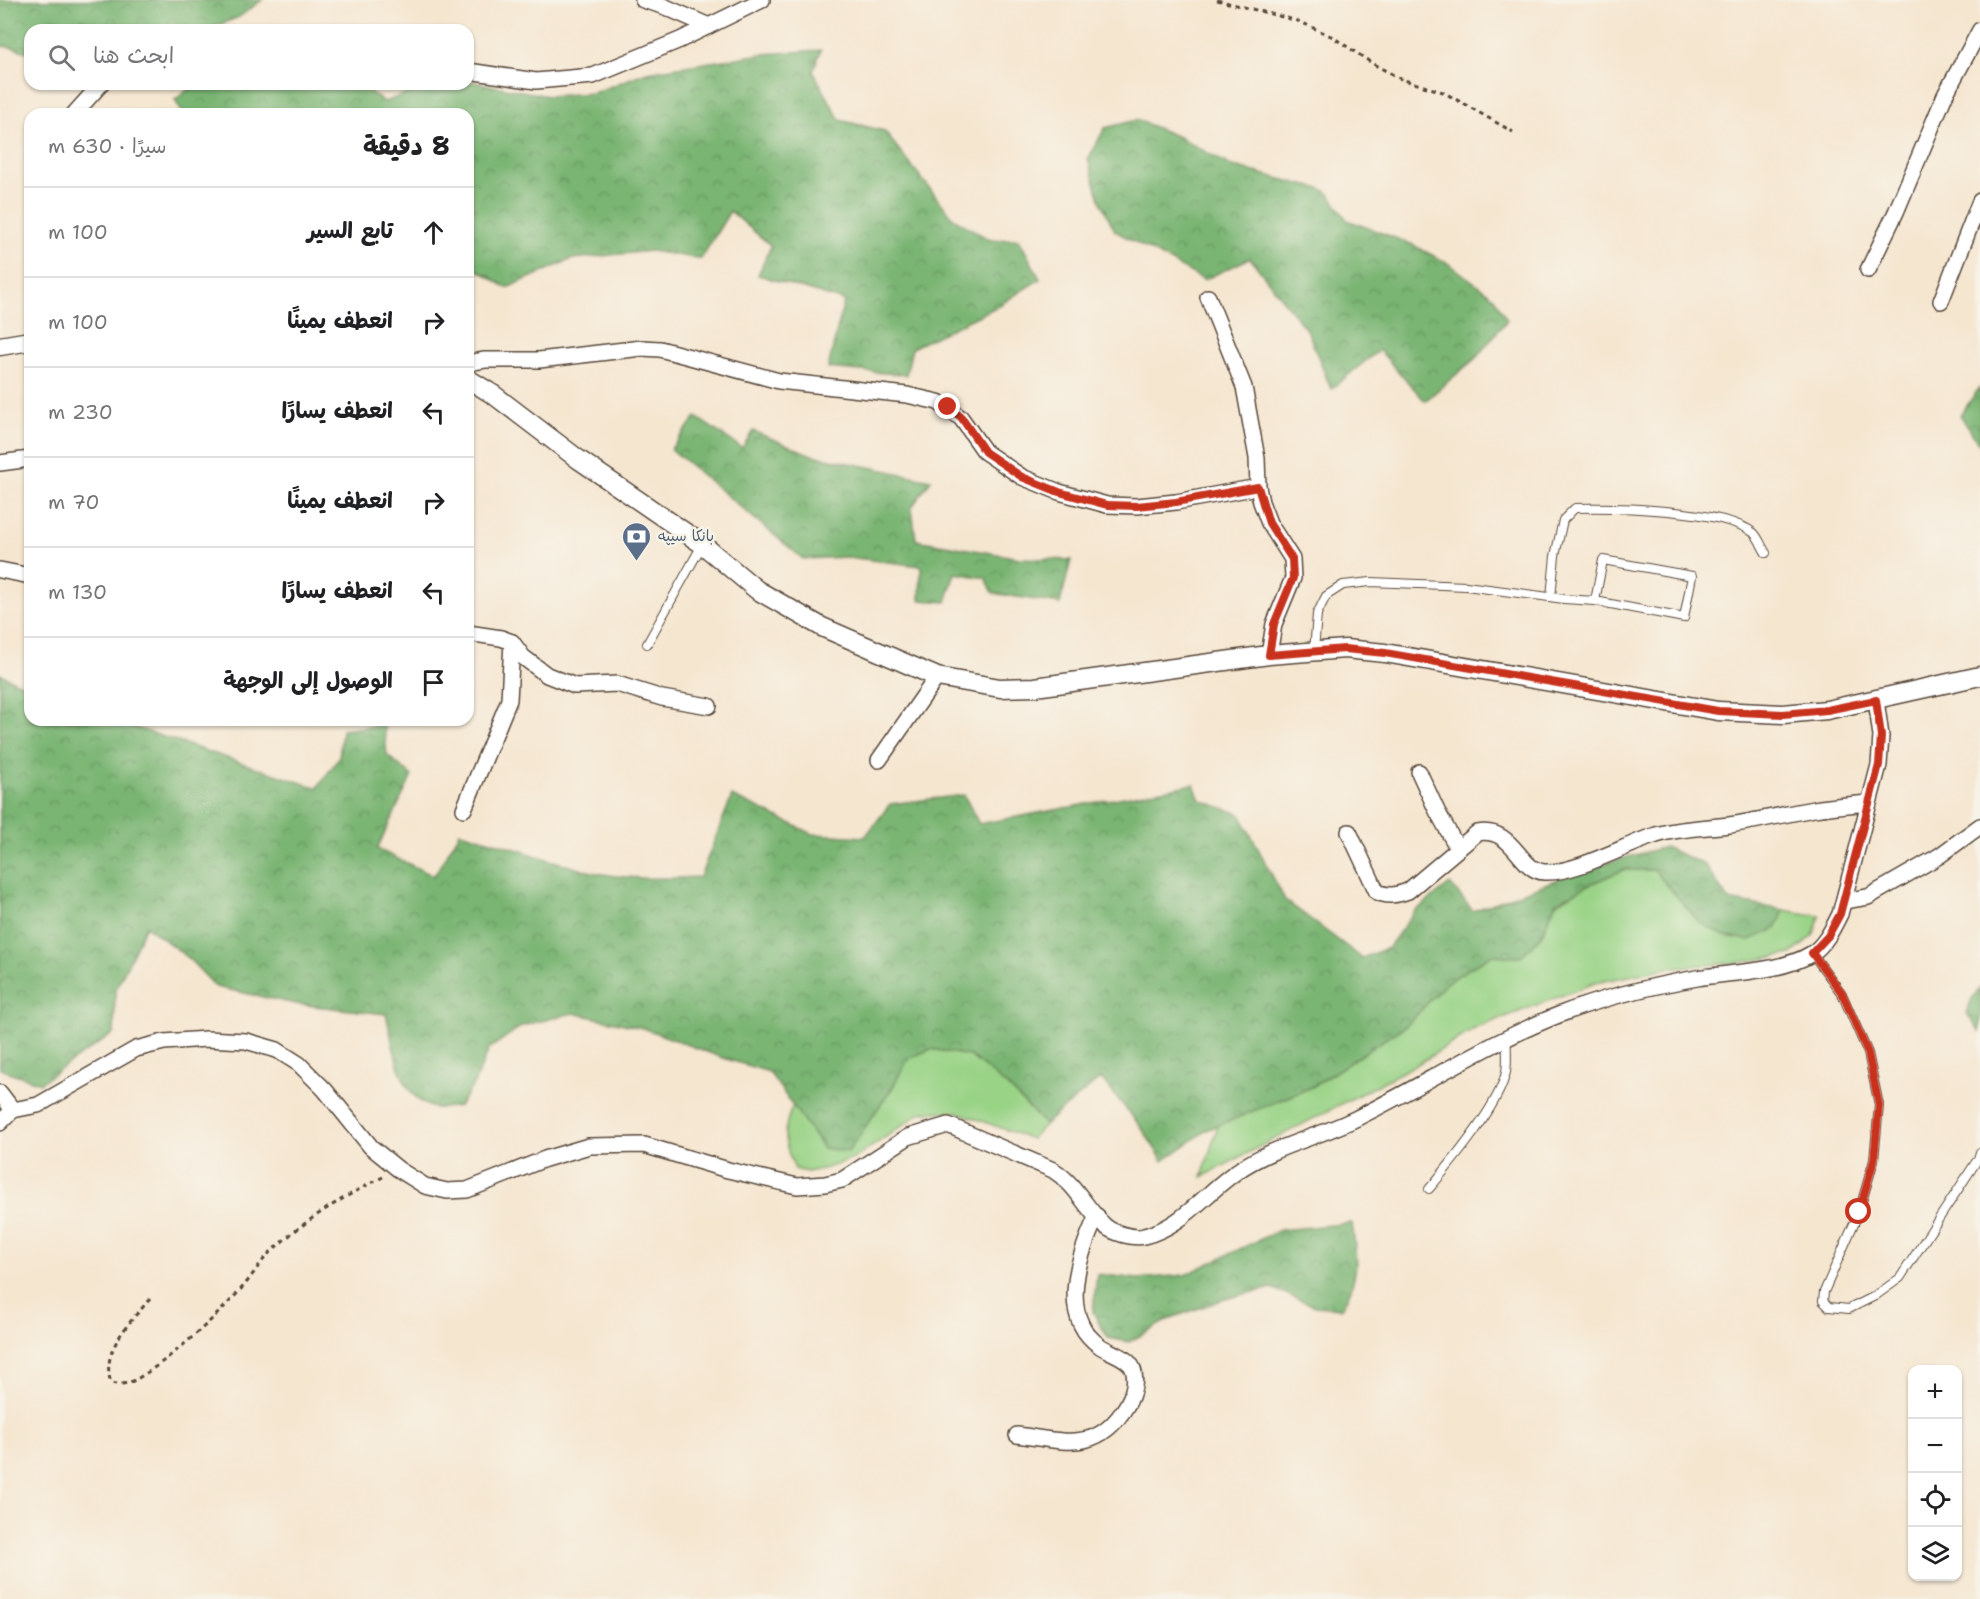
<!DOCTYPE html>
<html lang="ar">
<head>
<meta charset="utf-8">
<style>
	body { margin:0; font-family:"Shantell Sans","Playpen Sans Arabic",sans-serif; background:#f6f6f6; color:#202124; direction:rtl }
	.controls { position:absolute; right:18px; bottom:18px; display:grid; overflow:hidden; border-radius:12px; box-shadow:0 2px 4px #0004 }
	.controls button { width:54px; height:54px; display:grid; place-items:center; padding:0; border:0; border-bottom:2px solid #e0e0e0; background:#fff; color:#202124; font:30px sans-serif }
	.stop { position:absolute; width:18px; height:18px; margin:-14px; border:4px solid #c8321e; border-radius:50%; background:#fff }
	.stop.end { background:#c8321e; border-color:#fff; box-shadow:0 2px 6px #0008 }
	.list { margin:0; padding:0; list-style:none }
	h2 { display:flex; justify-content:space-between; align-items:center; height:78px; margin:0; padding:0 24px; font-size:26px }
	h2 small { font-size:20px; font-weight:400; color:#757577 }
	.list li { display:grid; grid-template-columns:39px 1fr auto; gap:18px; align-items:center; box-sizing:border-box; height:90px; padding:0 24px; border-top:2px solid #e0e0e0 }
	.list b { display:block; font-size:22px; white-space:nowrap }
	.list em { font-size:20px; font-style:normal; color:#757577 }
	.icon { flex:none; width:33px; height:33px; fill:none; stroke:currentColor; stroke-width:2; stroke-linecap:round; stroke-linejoin:round }
	.map { position:relative; flex:none; width:1980px; height:1599px; overflow:hidden; direction:ltr }
	.search { position:absolute; background:#fff; box-shadow:0 2px 4px #0004; left:24px; top:24px; width:450px; height:66px; display:flex; align-items:center; gap:15px; box-sizing:border-box; padding:0 21px; border-radius:18px; color:#757577; font-size:22px }
	.panel { position:absolute; background:#fff; box-shadow:0 2px 4px #0004; left:24px; top:108px; width:450px; height:618px; border-radius:18px; direction:rtl }
	.map>svg:first-child { display:block }
	.grass { fill:#99d386; stroke:#6a7e52; stroke-width:1.5 }
	.forest { fill:url(#forest-crowns); stroke:#5a7048; stroke-width:1.5 }
	.lines { fill:none; stroke-linecap:round; stroke-linejoin:round }
	.service-casing { stroke:#574639; stroke-width:10 }
	.minor-casing { stroke:#574639; stroke-width:18 }
	.tertiary-casing { stroke:#574639; stroke-width:21 }
	.path { stroke:#574639; stroke-width:3; stroke-dasharray:4.5 4.5; stroke-linecap:butt }
	.service { stroke:#fff; stroke-width:8 }
	.minor { stroke:#fff; stroke-width:15 }
	.tertiary { stroke:#fff; stroke-width:18 }
	.route { stroke:#c8321e; stroke-width:8 }
	.labels { text-anchor:middle; dominant-baseline:central; stroke-width:5; stroke-linejoin:round; paint-order:stroke }
	.service-label { font-size:15px; fill:#4e5e75; stroke:#f7f3e8; text-anchor:start }
</style>
</head>
<body>
<div class="map">
<svg width="1980" height="1599" viewBox="0 0 1980 1599">
	<defs>
		<pattern id="forest-crowns" width="20" height="18" patternUnits="userSpaceOnUse" patternTransform="scale(1.5)"><rect width="20" height="18" fill="#7ab573"/><path d="M2 6a3 3 0 1 1 6 0M12 15a3 3 0 1 1 6 0" fill="none" stroke="#65935e"/></pattern>
	</defs>
	<rect width="100%" height="100%" fill="#f7f3e8"/>
	<filter id="ink" filterUnits="userSpaceOnUse"><feTurbulence type="fractalNoise" baseFrequency=".0167" numOctaves="2"/><feDisplacementMap in="SourceGraphic" scale="12" xChannelSelector="R" yChannelSelector="G"/><feConvolveMatrix kernelMatrix="1 2 1 2 8 2 1 2 1" color-interpolation-filters="sRGB"/></filter>
	<filter id="wash" filterUnits="userSpaceOnUse"><feTurbulence type="fractalNoise" baseFrequency=".008" numOctaves="4" result="noise"/><feDisplacementMap in="SourceGraphic" scale="24" xChannelSelector="R" yChannelSelector="G"/><feGaussianBlur stdDeviation="1.35" result="paint"/><feColorMatrix in="noise" values="0 0 0 0 0 0 0 0 0 0 0 0 0 0 0 0 0 1.4 0 .05"/><feComposite in="paint" operator="in"/></filter>
	<g filter="url(#wash)">
		<rect width="100%" height="100%" fill="#f5e6d0"/>
		<g class="grass">
			<path d="M 1623,870 L 1654,870 L 1699,922 L 1776,929 L 1784,910 L 1820,916 L 1813,936 L 1791,954 L 1743,962 L 1667,968 L 1595,983 L 1476,1028 L 1423,1061 L 1202,1177 L 1218,1125 L 1312,1087 L 1408,1024 L 1447,982 L 1491,955 L 1520,957 L 1540,938 L 1556,903 L 1592,883 Z"/>
			<path d="M 931,1049 L 970,1056 L 1005,1084 L 1045,1124 L 1031,1139 L 957,1112 L 922,1112 L 855,1158 L 827,1168 L 807,1172 L 795,1169 C 783,1142 781,1133 793,1105 L 823,1148 L 848,1151 L 892,1088 L 909,1058 Z"/>
		</g>
		<g class="forest">
			<path d="M 0,0 L 262,0 L 239,17 L 206,30 L 30,30 L 30,53 L 11,47 L 0,46 Z"/>
			<path d="M 821,50 L 813,71 L 840,120 L 884,131 L 953,218 L 990,240 L 1019,239 L 1040,279 L 998,306 L 912,348 L 906,375 L 828,368 L 844,301 L 758,275 L 771,246 L 730,211 L 701,259 L 651,251 L 572,259 L 507,288 L 468,264 L 468,114 L 183,114 L 175,100 L 195,84 L 357,84 L 385,102 C 415,89 436,84 468,84 L 468,81 L 548,96 L 593,93 L 647,72 L 762,54 Z"/>
			<path d="M 1137,120 L 1179,137 L 1231,166 L 1327,191 L 1347,220 L 1411,244 L 1449,264 L 1494,297 L 1507,320 L 1476,358 L 1425,401 L 1379,350 L 1331,389 L 1308,332 L 1250,258 L 1204,280 L 1115,231 L 1100,200 L 1088,159 L 1105,128 Z"/>
			<path d="M 1980,387 L 1980,445 L 1960,415 Z"/>
			<path d="M 696,417 L 742,448 L 753,431 L 812,455 L 931,480 L 912,507 L 916,540 L 1020,558 L 1071,560 L 1060,604 L 993,593 L 986,578 L 955,573 L 946,602 L 920,600 L 921,566 L 847,557 L 803,559 L 671,449 Z"/>
			<path d="M 0,674 L 30,688 L 30,720 L 113,720 L 317,788 L 339,758 L 342,730 L 384,725 L 387,755 L 412,776 L 377,849 L 434,876 L 460,832 C 502,843 542,859 584,870 C 622,880 661,879 700,877 L 732,796 L 813,834 L 865,837 L 890,804 L 964,795 L 979,824 L 1194,784 L 1200,800 L 1240,814 L 1285,900 L 1362,958 L 1388,948 L 1414,912 L 1450,884 L 1473,911 L 1590,867 L 1665,847 L 1705,865 L 1728,900 L 1784,910 L 1776,929 L 1750,940 L 1724,936 L 1699,922 L 1654,870 L 1623,870 L 1592,883 L 1556,903 L 1540,938 L 1520,957 L 1491,955 L 1447,982 L 1408,1024 L 1312,1087 L 1207,1130 L 1163,1161 L 1141,1127 L 1101,1078 L 1045,1124 L 1005,1084 L 970,1056 L 931,1049 L 909,1058 L 892,1088 L 848,1152 L 823,1148 L 769,1072 L 723,1058 L 643,1028 L 573,1013 L 522,1026 L 489,1049 L 474,1084 L 459,1106 C 451,1107 438,1110 431,1107 C 397,1094 394,1044 386,1014 L 296,1004 L 216,987 L 187,957 L 146,926 L 115,991 L 114,1033 L 40,1083 L 0,1069 Z"/>
			<path d="M 1980,988 L 1980,1032 L 1966,1013 L 1972,999 Z"/>
			<path d="M 1352,1223 C 1357,1258 1360,1277 1342,1308 L 1315,1306 L 1272,1288 L 1228,1298 L 1171,1318 L 1129,1342 L 1108,1338 L 1093,1312 L 1097,1274 L 1138,1279 L 1185,1275 L 1280,1230 Z"/>
		</g>
	</g>
	<g filter="url(#ink)">
		<g class="lines">
			<defs>
				<g id="service">
					<path d="M 1551,597 L 1555,556 L 1563,520 L 1575,508 C 1615,507 1724,509 1754,533 C 1759,538 1762,547 1766,553"/>
					<path d="M 647,644 L 702,545"/>
					<path d="M 1314,651 L 1317,614 L 1326,596 L 1343,585 L 1371,582 L 1466,586 L 1564,599 L 1595,601 L 1684,618 L 1692,576 L 1603,560 L 1595,601"/>
					<path d="M 1812,953 L 1842,994 L 1868,1053 L 1879,1105 L 1874,1160 L 1859,1212 L 1824,1292 L 1823,1301 L 1829,1307 L 1849,1309 L 1875,1296 L 1900,1278 L 1978,1159 L 1980,1152"/>
					<path d="M 1429,1189 C 1452,1162 1499,1106 1506,1072 C 1508,1061 1506,1049 1507,1039"/>
				</g>
				<g id="minor">
					<path d="M 643,0 L 663,6 L 709,26"/>
					<path d="M 468,71 L 536,81 L 593,76 L 680,40 L 762,0"/>
					<path d="M 74,114 L 101,84"/>
					<path d="M 1868,270 L 1896,212 L 1945,95 L 1980,30"/>
					<path d="M 1208,297 L 1244,387 L 1257,458 L 1258,487 L 1261,502 L 1269,523 L 1292,559 L 1293,578 L 1274,624 L 1269,655"/>
					<path d="M 1941,301 L 1980,201"/>
					<path d="M 468,365 L 473,362 L 485,360 L 539,360 L 642,348 L 660,349 L 779,381 L 907,395 L 938,402 L 961,418 L 985,452 L 1022,477 L 1059,492 L 1107,505 L 1137,506 L 1176,502 L 1258,487"/>
					<path d="M 0,463 L 30,459"/>
					<path d="M 0,570 L 30,576"/>
					<path d="M 468,633 L 501,638 L 512,642 L 523,657 L 547,675 L 575,686 L 617,684 L 662,698 L 709,706"/>
					<path d="M 879,760 L 937,677"/>
					<path d="M 1419,772 L 1437,811 L 1458,849"/>
					<path d="M 464,809 L 509,700 L 512,642"/>
					<path d="M 1349,832 L 1377,892 C 1388,897 1397,895 1408,891 L 1477,833 C 1514,826 1519,871 1544,872 C 1575,874 1625,845 1656,835 C 1680,828 1704,828 1729,825 C 1757,821 1785,814 1814,809 C 1832,806 1850,805 1868,803"/>
					<path d="M 1844,901 L 1868,897 L 1939,856 L 1980,826"/>
					<path d="M 0,1093 L 13,1110"/>
					<path d="M 0,1123 L 13,1110 L 38,1105 L 136,1049 L 164,1042 L 206,1039 L 246,1041 L 277,1050 L 299,1064 L 325,1090 L 371,1147 L 398,1169 L 425,1186 L 447,1191 L 467,1190 L 545,1159 L 589,1146 L 644,1145 L 728,1170 L 797,1186 L 825,1184 L 842,1180 L 908,1137 L 948,1125 L 1053,1170 C 1076,1184 1086,1209 1105,1226 C 1113,1233 1134,1239 1144,1236 C 1182,1227 1204,1194 1236,1172 C 1271,1147 1316,1138 1355,1119 C 1424,1085 1489,1042 1561,1014 C 1604,997 1652,986 1697,978 C 1731,972 1782,972 1811,954 C 1825,945 1833,928 1840,914 L 1879,765 L 1881,736 L 1876,700"/>
					<path d="M 1017,1435 C 1065,1441 1098,1454 1127,1405 C 1133,1395 1137,1380 1133,1369 C 1129,1357 1110,1353 1100,1346 C 1057,1317 1079,1254 1097,1216"/>
				</g>
				<g id="tertiary">
					<path d="M 0,346 L 30,341"/>
					<path d="M 468,379 L 494,395 L 578,459 L 702,544 L 757,590 L 822,627 L 937,677 L 1000,688 L 1035,687 L 1269,655 L 1345,649 L 1385,653 L 1718,711 L 1783,714 L 1827,710 L 1980,676"/>
				</g>
			</defs>
			<use href="#service" class="service-casing"/>
			<use href="#minor" class="minor-casing"/>
			<use href="#tertiary" class="tertiary-casing"/>
			<g class="path">
				<path d="M 1217,0 L 1298,21 L 1331,36 L 1375,65 L 1401,79 L 1443,92 L 1513,132"/>
				<path d="M 150,1299 C 130,1322 100,1351 111,1383 C 119,1385 126,1384 133,1381 C 164,1365 218,1316 241,1289 C 253,1276 262,1258 276,1247 C 308,1218 345,1196 383,1177"/>
			</g>
			<use href="#service" class="service"/>
			<use href="#minor" class="minor"/>
			<use href="#tertiary" class="tertiary"/>
		</g>
	</g>
	<g class="lines" filter="url(#ink)">
		<path class="route" d="M 948,407 L 961,417 L 985,452 L 1022,477 L 1059,492 L 1107,505 L 1137,506 L 1176,502 L 1258,487 L 1269,523 L 1292,559 L 1293,578 L 1274,624 L 1269,655 L 1345,649 L 1385,653 L 1718,711 L 1783,714 L 1827,710 L 1876,700 L 1881,736 L 1879,765 L 1840,914 L 1828,936 L 1812,953 L 1842,993 L 1868,1053 L 1879,1105 L 1874,1160 L 1859,1212"/>
	</g>
	<defs>
		<symbol id="bank-pin" viewBox="-11 -11 22 30"><path d="M0 17L-7.5 6A9.5 9.5 0 1 1 7.5 6Z" fill="#5c6f8a" stroke="#f7f3e8"/><path d="M-6-4H6V4H-6ZM0-2.3a2.3 2.3 0 1 0 0 4.6a2.3 2.3 0 1 0 0-4.6Z" fill="#fff"/></symbol>
	</defs>
	<g fill-rule="evenodd">
		<use href="#bank-pin" x="620" y="520" width="33" height="45"/>
	</g>
	<g class="labels">
		<g class="service-label">
			<text x="658" y="536">بانکا سیپە</text>
		</g>
	</g>
</svg>
<div class="controls">
<button>+</button>
<button>−</button>
<button><svg class="icon" aria-label="locate" viewBox="0 0 24 24"><circle cx="12" cy="12" r="6"/><path d="M12 2v4M12 18v4M2 12h4M18 12h4"/></svg></button>
<button><svg class="icon" aria-label="layers" viewBox="0 0 24 24"><path d="M12 4l9 5-9 5-9-5zM3 14l9 5 9-5"/></svg></button>
</div>
<div class="stop" style="left:1859px;top:1212px"></div>
<div class="stop end" style="left:948px;top:407px"></div>
<div class="search"><svg class="icon" aria-label="search" viewBox="0 0 24 24"><circle cx="10" cy="10" r="6"/><path d="M15 15l6 6"/></svg>ابحث هنا</div>
<section class="panel">
<h2>8 دقيقة<small>سيرًا · 630 m</small></h2>
<ul class="list">
<li><svg class="icon" aria-label="ahead" viewBox="0 0 24 24"><path d="M12 20V5M6 11l6-6 6 6"/></svg><div><b>تابع السير</b></div><em>100 m</em></li>
<li><svg class="icon" aria-label="right" viewBox="0 0 24 24"><path d="M7 20v-9h11M14 6l5 5-5 5"/></svg><div><b>انعطف يمينًا</b></div><em>100 m</em></li>
<li><svg class="icon" aria-label="left" viewBox="0 0 24 24"><path d="M17 20v-9H6M10 6l-5 5 5 5"/></svg><div><b>انعطف يسارًا</b></div><em>230 m</em></li>
<li><svg class="icon" aria-label="right" viewBox="0 0 24 24"><path d="M7 20v-9h11M14 6l5 5-5 5"/></svg><div><b>انعطف يمينًا</b></div><em>70 m</em></li>
<li><svg class="icon" aria-label="left" viewBox="0 0 24 24"><path d="M17 20v-9H6M10 6l-5 5 5 5"/></svg><div><b>انعطف يسارًا</b></div><em>130 m</em></li>
<li><svg class="icon" aria-label="arrive" viewBox="0 0 24 24"><path d="M6 21V4h12l-3 4 3 4H6"/></svg><div><b>الوصول إلى الوجهة</b></div></li>
</ul>
</section>
</div>
</body>
</html>
